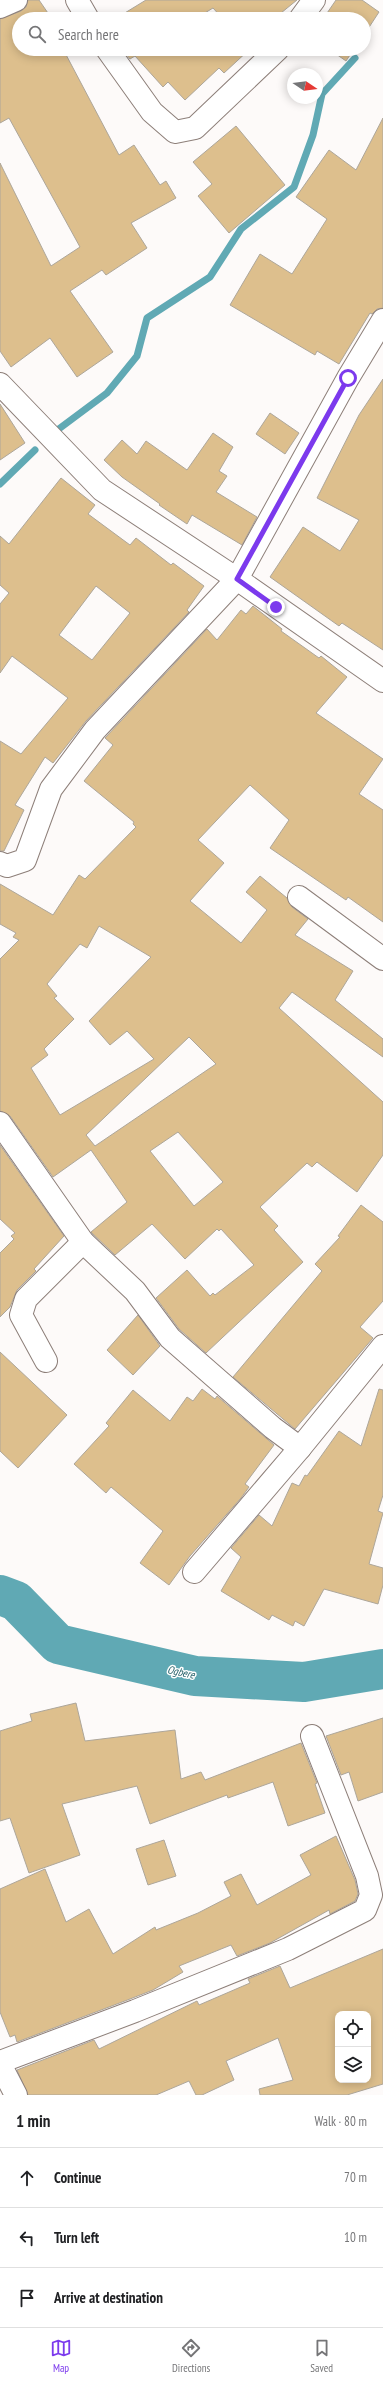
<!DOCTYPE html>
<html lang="en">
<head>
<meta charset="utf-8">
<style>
	body { margin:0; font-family:"PT Sans Narrow",sans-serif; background:#f6f6f6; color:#202124 }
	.controls { position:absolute; right:12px; bottom:12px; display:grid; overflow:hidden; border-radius:8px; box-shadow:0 2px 10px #0003 }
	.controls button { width:36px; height:36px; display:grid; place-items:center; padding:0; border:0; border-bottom:1px solid #e0e0e0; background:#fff; color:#202124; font:20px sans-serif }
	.compass { position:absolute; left:287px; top:68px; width:36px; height:36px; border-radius:50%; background:#fff; box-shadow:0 2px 10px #0003; rotate:103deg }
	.stop { position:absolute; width:12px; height:12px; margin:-9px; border:3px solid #7c3aed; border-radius:50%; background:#fff }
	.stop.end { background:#7c3aed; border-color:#fff; box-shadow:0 1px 4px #0008 }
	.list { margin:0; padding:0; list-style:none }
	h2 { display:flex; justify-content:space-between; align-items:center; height:52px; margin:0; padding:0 16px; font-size:17px }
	h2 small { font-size:13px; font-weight:400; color:#757577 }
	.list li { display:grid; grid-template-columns:26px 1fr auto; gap:12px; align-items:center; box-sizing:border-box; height:60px; padding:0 16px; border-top:1px solid #e0e0e0 }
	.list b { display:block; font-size:15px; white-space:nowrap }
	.list em { font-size:13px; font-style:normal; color:#757577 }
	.icon { flex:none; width:22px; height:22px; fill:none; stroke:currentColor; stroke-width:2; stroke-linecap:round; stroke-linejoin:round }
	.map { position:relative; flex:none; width:383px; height:2095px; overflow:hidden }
	.search { position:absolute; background:#fff; box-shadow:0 2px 10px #0003; left:12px; right:12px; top:12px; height:44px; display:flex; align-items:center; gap:10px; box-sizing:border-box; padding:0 14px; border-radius:22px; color:#757577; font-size:15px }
	.sheet { height:232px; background:#fff }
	nav { display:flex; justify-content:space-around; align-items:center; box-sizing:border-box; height:56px; border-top:1px solid #e0e0e0; background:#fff; font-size:11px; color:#757577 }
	nav a { display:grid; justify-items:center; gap:2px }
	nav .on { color:#7c3aed }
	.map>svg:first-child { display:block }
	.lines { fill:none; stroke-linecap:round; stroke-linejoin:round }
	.stream { stroke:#60a9b4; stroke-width:7 }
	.river { stroke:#60a9b4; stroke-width:40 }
	.building { fill:#ddbf8d; stroke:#ada69a; fill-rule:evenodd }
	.minor-casing { stroke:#8d7f79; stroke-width:24 }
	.minor { stroke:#fff; stroke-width:22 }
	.route { stroke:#7c3aed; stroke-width:5 }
	.labels { text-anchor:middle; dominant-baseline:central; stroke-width:3; stroke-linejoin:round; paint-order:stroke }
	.water-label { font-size:11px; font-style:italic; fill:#215e67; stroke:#fff }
</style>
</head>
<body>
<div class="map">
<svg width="383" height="2095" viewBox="0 0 383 2095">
	<rect width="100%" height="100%" fill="#fdfaf9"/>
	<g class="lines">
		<g class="stream">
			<path d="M 52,434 L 107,393 L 137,356 L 147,318 L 210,277 L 241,229 L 294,187 L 313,135 L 322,94 L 355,58"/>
			<path d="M 0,484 L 35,450"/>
		</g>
		<path class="river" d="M 0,1595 L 16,1601 L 58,1644 L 195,1676 L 304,1682 L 383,1669"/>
	</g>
	<g class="building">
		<path d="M 28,0 L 39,0 L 52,19 L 19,19 L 19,49 L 63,49 L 119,155 L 134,145 L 160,185 L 166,181 L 176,198 L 131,223 L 147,248 L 106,275 L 102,270 L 70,291 L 113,352 L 77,377 L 50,338 L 11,367 L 0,351 L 0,163 L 51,266 L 80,247 L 9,118 L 0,123 L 0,19 L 21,11 L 26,7 Z"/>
		<path d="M 146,0 L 297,0 L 281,13 L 285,18 L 284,19 L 223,19 L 213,8 L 195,19 L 115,19 Z"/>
		<path d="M 336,0 L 362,0 L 379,12 L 364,35 L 364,19 L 323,19 Z"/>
		<path d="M 122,49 L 250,49 L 224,73 L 219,68 L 185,100 L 168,82 L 163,87 L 135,56 L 130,59 Z"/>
		<path d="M 329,49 L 354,49 L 346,61 Z"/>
		<path d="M 383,118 L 383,308 L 377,309 L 372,314 L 370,313 L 339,364 L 317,351 L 315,355 L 230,305 L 260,254 L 292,274 L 327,219 L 296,197 L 329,150 L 356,170 Z"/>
		<path d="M 236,126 L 285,185 L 229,233 L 198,196 L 212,184 L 193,162 Z"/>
		<path d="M 383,379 L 383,650 L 342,623 L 339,626 L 270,577 L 303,527 L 340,551 L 359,520 L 317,498 L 359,415 Z"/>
		<path d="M 0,404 L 25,443 L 0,460 Z"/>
		<path d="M 270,413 L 299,433 L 285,454 L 256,434 Z"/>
		<path d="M 213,433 L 233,447 L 219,471 L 227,476 L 216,492 L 257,517 L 242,545 L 192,515 L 187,524 L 159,505 L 160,504 L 122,477 L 104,460 L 122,440 L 137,454 L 146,441 L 187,470 Z"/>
		<path d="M 61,478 L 95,505 L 88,514 L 130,545 L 136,538 L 171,565 L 173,563 L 204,586 L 187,610 L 189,612 L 86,721 L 53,763 L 45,757 L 15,805 L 24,810 L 4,851 L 0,851 L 0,741 L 21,754 L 68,698 L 12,656 L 0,673 L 0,604 L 9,593 L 0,585 L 0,536 L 9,544 ZM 96,586 L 130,613 L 92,660 L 59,635 Z"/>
		<path d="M 253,606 L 282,629 L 281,631 L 319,658 L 321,656 L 347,677 L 316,713 L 383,759 L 359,794 L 383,810 L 383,922 L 348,897 L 346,900 L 270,848 L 289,820 L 250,785 L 198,840 L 224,863 L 190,901 L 241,943 L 267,910 L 246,892 L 260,876 L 287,898 L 292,907 L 308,919 L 295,935 L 353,971 L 335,1000 L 383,1039 L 383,1057 L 292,992 L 279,1008 L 383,1102 L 383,1155 L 357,1192 L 317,1162 L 312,1167 L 307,1163 L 260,1207 L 278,1226 L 274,1230 L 303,1262 L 206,1353 L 179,1329 L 156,1298 L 187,1270 L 210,1296 L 213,1293 L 215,1295 L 254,1265 L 221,1229 L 219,1231 L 217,1229 L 185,1259 L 152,1224 L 115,1255 L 91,1232 L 127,1202 L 91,1150 L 53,1177 L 10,1116 L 0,1111 L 0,959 L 19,940 L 13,937 L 16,933 L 0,924 L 0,884 L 53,915 L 79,875 L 85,879 L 136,827 L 133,824 L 134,822 L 84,781 L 113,745 L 105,738 L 207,629 L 217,640 L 241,610 L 246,614 ZM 99,926 L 151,957 L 89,1021 L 110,1045 L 127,1031 L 154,1059 L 60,1115 L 31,1068 L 48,1055 L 44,1049 L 74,1019 L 54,998 L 57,996 L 47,984 L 80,944 L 87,948 ZM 189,1037 L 216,1064 L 95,1146 L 86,1135 ZM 178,1132 L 223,1182 L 194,1206 L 150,1151 Z"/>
		<path d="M 0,1145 L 64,1236 L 34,1269 L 36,1271 L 17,1290 L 10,1307 L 0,1317 L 0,1253 L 14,1239 L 11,1236 L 15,1233 L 0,1219 Z"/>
		<path d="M 361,1205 L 383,1222 L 383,1301 L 360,1327 L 373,1338 L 295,1429 L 233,1377 L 322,1271 L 315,1264 L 340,1237 L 338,1236 Z"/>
		<path d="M 138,1315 L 160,1346 L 133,1375 L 107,1350 Z"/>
		<path d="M 0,1352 L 67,1415 L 18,1468 L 0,1451 Z"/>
		<path d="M 202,1389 L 215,1399 L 217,1396 L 274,1445 L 245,1484 L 249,1487 L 241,1498 L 190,1556 L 169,1585 L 140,1563 L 163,1531 L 111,1487 L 106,1493 L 74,1464 L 109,1426 L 106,1423 L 133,1390 L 170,1421 L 187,1397 L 193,1401 Z"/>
		<path d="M 379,1389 L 383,1390 L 383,1495 L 378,1511 L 383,1513 L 369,1564 L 383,1568 L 383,1585 L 378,1604 L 324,1589 L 304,1626 L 295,1621 L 293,1626 L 272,1615 L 269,1620 L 221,1591 L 241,1557 L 231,1548 L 259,1515 L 272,1526 L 292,1483 L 299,1486 L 305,1475 L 307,1476 L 339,1431 L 361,1446 Z"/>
		<path d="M 76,1703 L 85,1741 L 175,1730 L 181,1779 L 201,1772 L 205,1780 L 301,1743 L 317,1783 L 315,1784 L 325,1813 L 288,1826 L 273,1782 L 228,1798 L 227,1795 L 150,1824 L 137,1786 L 62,1804 L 80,1855 L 29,1873 L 10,1818 L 0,1821 L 0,1731 L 32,1721 L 30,1714 Z"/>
		<path d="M 383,1718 L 383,1792 L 358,1801 L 349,1772 L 341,1775 L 326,1736 Z"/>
		<path d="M 336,1836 L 355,1880 L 358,1894 L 355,1901 L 330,1914 L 329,1910 L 270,1943 L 237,1956 L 231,1945 L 179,1966 L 183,1972 L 153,1990 L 130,1999 L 17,2042 L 15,2035 L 10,2037 L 0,2012 L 0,1889 L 45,1869 L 66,1922 L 89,1909 L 113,1954 L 155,1927 L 156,1930 L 198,1913 L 231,1896 L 224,1882 L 241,1874 L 257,1905 L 311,1875 L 300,1855 Z"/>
		<path d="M 164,1840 L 176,1876 L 148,1885 L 136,1849 Z"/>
		<path d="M 383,1949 L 383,2084 L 347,2095 L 260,2095 L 259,2089 L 293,2080 L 278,2038 L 226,2061 L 234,2080 L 202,2095 L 196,2095 L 189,2081 L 156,2095 L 28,2095 L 17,2070 L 94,2040 L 99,2049 L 197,2001 L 199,2005 L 250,1983 L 248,1979 L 280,1966 L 290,1988 ZM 338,2014 L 368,2014 L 368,2080 L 338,2080 Z"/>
	</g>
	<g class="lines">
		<defs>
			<g id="minor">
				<path d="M 77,0 L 88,19"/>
				<path d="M 0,7 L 16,0"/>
				<path d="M 300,19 L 314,0"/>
				<path d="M 107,49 L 152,112 L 175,132 L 195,128 L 278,49"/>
				<path d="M 0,384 L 102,490 L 237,579 L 383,681"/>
				<path d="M 0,863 L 7,866 L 25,860 L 51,789 L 95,730 L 237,579 L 348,378 L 383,320"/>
				<path d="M 299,897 L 383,959"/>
				<path d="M 0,1123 L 83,1242 L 135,1291 L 170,1338 L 273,1428 L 300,1448"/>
				<path d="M 46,1361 L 21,1315 L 26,1299 L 83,1242"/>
				<path d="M 194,1572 L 300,1448 L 383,1346"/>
				<path d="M 0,2062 L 135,2011 L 288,1949 L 365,1910 L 371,1895 L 367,1876 L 312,1736"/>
				<path d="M 0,2064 L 16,2095"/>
			</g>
		</defs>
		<use href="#minor" class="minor-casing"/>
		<use href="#minor" class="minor"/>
	</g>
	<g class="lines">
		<path class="route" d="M 276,607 L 237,579 L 348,378"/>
	</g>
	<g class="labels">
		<g class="water-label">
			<text transform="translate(181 1672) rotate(12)">Ogbere</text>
		</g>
	</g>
</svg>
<div class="controls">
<button><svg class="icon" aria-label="locate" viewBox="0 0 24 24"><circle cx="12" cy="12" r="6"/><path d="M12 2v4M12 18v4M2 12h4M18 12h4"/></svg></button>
<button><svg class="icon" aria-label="layers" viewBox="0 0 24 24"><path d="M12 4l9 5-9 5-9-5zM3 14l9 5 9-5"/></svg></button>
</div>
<svg class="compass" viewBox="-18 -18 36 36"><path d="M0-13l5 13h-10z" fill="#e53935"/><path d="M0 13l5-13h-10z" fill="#757577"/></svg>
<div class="stop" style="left:348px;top:378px"></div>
<div class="stop end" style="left:276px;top:607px"></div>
<div class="search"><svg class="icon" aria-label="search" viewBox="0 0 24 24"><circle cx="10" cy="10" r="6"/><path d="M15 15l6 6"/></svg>Search here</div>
</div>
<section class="sheet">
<h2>1 min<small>Walk · 80 m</small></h2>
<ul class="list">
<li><svg class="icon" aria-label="ahead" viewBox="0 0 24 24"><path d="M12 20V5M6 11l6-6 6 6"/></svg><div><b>Continue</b></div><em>70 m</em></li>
<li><svg class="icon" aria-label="left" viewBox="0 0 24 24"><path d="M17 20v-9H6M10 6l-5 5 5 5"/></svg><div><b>Turn left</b></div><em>10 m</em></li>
<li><svg class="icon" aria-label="arrive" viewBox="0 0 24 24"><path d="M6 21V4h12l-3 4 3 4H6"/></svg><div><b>Arrive at destination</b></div></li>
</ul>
</section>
<nav>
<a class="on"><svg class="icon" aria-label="map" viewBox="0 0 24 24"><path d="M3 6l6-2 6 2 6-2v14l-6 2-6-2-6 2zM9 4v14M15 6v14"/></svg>Map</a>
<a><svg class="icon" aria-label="directions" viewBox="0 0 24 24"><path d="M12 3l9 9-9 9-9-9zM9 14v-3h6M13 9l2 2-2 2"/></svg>Directions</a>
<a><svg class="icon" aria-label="saved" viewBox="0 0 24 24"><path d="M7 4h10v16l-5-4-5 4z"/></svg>Saved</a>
</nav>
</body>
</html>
